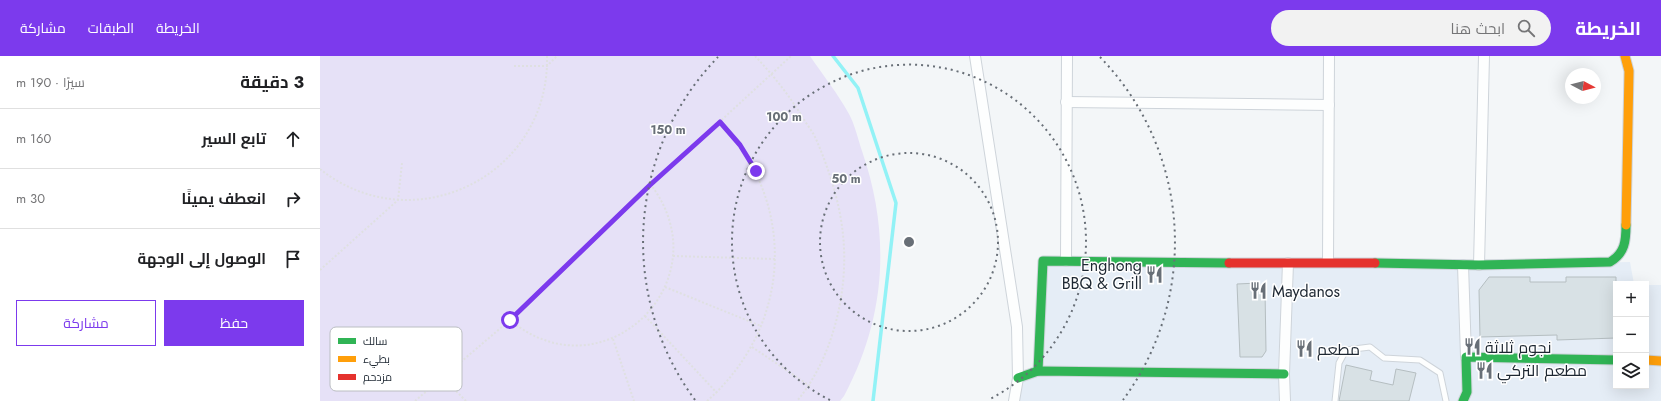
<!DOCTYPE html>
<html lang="ar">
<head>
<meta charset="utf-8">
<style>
	body { margin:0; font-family:Jost,Cairo,sans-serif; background:#f2f2f2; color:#202124; direction:rtl }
	.controls { position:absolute; right:12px; bottom:12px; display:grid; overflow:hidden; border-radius:0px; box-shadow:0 4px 16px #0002 }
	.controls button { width:36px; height:36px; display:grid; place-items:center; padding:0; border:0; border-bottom:1px solid #e0e0e0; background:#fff; color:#202124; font:20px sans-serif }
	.compass { position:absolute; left:1245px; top:12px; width:36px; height:36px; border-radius:50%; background:#fff; box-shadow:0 4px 16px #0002; rotate:97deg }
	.stop { position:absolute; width:12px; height:12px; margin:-9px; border:3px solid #7c3aed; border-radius:50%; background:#fff }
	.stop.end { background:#7c3aed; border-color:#fff; box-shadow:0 1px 4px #0008 }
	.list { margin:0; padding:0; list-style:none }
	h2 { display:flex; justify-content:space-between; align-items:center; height:52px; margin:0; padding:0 16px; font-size:17px }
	h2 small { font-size:13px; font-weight:400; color:#757577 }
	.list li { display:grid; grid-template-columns:26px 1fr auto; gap:12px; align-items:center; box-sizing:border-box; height:60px; padding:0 16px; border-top:1px solid #e0e0e0 }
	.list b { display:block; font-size:15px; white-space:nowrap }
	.list em { font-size:13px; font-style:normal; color:#757577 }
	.actions { display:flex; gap:8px; padding:12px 16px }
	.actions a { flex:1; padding:9px 0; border:1px solid #7c3aed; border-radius:0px; text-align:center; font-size:14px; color:#7c3aed }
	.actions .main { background:#7c3aed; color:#fff }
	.icon { flex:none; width:22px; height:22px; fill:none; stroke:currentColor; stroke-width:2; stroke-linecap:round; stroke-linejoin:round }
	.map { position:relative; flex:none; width:1341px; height:345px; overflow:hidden; direction:ltr }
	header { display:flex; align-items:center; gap:24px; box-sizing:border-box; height:56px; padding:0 20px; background:#7c3aed; color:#fff }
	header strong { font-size:19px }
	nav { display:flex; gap:22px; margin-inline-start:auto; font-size:14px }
	.search { width:280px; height:36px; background:#f2f2f2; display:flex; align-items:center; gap:10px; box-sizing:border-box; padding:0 14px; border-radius:22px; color:#757577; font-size:15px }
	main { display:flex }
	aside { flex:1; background:#fff }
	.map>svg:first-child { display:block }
	.built { fill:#e5edf6 }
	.green { fill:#e6e1f7 }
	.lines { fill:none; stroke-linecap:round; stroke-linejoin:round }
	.stream { stroke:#92f2f6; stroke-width:3.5 }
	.building { fill:#d8e1e5; stroke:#b5bec1 }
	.lane-casing { stroke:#ced4da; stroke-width:7 }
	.street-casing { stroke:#ced4da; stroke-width:12 }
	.fast-casing { stroke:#ced4da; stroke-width:11 }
	.slow-casing { stroke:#ced4da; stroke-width:11 }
	.jam-casing { stroke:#ced4da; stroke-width:11 }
	.path { stroke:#dfe0e1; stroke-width:2; stroke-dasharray:2 2; stroke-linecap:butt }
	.lane { stroke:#fdfefe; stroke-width:5 }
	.street { stroke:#fdfefe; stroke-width:10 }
	.fast { stroke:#30b455; stroke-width:9 }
	.slow { stroke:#ff9f0a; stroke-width:9 }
	.jam { stroke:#e5322d; stroke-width:9 }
	.route { stroke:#7c3aed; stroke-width:5 }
	.ring { fill:none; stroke:#686f77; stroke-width:2; stroke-dasharray:2 4 }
	.labels { text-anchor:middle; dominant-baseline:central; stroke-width:3; stroke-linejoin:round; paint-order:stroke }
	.poi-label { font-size:16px; fill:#1d2732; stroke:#fff; text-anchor:start }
	.key { fill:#fff; stroke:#bbbec2; stroke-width:1 }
	.key-label { font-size:11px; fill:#1d2732 }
	.centre { fill:#686f77; stroke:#fff; stroke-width:2 }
	.ring-label { font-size:12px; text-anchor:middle; font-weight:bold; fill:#686f77; stroke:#fff; stroke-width:3; stroke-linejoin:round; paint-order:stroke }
</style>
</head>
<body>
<header>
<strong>الخريطة</strong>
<div class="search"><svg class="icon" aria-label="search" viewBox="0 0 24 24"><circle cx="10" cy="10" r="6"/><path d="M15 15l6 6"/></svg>ابحث هنا</div>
<nav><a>الخريطة</a><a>الطبقات</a><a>مشاركة</a></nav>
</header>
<main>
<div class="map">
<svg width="1341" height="345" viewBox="0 0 1341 345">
	<rect width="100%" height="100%" fill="#f3f6f8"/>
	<path class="built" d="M 723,205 L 1159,209 L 1310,206 L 1314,228 L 1296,228 L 1296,330 L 1326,330 L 1326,229 L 1341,229 L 1341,345 L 695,345 L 698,322 L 718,315 Z"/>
	<path class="green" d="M 0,0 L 490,0 C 503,19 518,38 529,58 C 535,69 538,83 542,95 C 571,179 566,261 524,340 L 520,345 L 0,345 Z"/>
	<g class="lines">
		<path class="stream" d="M 513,0 L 538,32 L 576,147 L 553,345"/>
	</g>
	<g class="building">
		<path d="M 1169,221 L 1210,221 L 1210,226 L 1246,226 L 1246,221 L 1296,221 L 1296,282 L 1237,284 L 1237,279 L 1160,281 L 1159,234 Z"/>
		<path d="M 938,227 L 945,234 L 946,295 L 942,301 L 920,301 L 917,228 Z"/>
		<path d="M 1026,309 L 1052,315 L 1050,324 L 1073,329 L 1076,313 L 1096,317 L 1089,345 L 1019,345 Z"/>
	</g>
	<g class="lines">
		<defs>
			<path id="lane" d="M 1015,345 L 1019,307 L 1026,294 L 1050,291 L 1064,302 L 1100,304 L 1120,317 L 1126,345"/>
			<g id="street">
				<path d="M 655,0 L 697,271 L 698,322 L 694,345"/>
				<path d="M 746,46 L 1009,49"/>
				<path d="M 746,205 L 747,0"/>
				<path d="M 1008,206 L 1009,0"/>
				<path d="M 1143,209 L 1146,301"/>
				<path d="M 1159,209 L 1164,0"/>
				<path d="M 965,345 L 964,318 L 968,207"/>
			</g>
			<g id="fast">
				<path d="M 1055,207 L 1159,209 L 1290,206 C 1305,197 1306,185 1306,169"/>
				<path d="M 718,315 L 723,205 L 909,207"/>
				<path d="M 698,322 L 718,315 L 964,318"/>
				<path d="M 1143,345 L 1147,336 L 1146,301 L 1296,304"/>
			</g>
			<g id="slow">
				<path d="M 1305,0 L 1309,15 L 1306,169"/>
				<path d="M 1326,304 L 1341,305"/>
			</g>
			<path id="jam" d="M 909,207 L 1055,207"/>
		</defs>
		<use href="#lane" class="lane-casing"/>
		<use href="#street" class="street-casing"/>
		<use href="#fast" class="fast-casing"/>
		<use href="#slow" class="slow-casing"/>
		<use href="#jam" class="jam-casing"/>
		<g class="path">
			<path d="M 435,0 C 453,19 469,39 483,62 C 487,69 493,76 496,83 C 509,113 520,147 523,179 C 529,234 513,302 477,345"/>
			<path d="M 194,10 L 227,10 L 237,0"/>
			<path d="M 0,113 C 93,187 230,120 227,0"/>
			<path d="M 353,200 L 455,203"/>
			<path d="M 0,214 L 78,144 L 82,107"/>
			<path d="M 345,231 L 441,270"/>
			<path d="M 325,260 L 397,337"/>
			<path d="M 190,264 C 283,342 404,225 331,129"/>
			<path d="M 293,283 L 314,345"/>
			<path d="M 432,291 L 490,330"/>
			<path d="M 122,321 L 146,345"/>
			<path d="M 95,345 L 190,264 L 331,129 L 471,0"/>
			<path d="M 387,345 C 472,270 478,148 400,66"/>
		</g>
		<use href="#lane" class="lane"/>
		<use href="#street" class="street"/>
		<use href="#fast" class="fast"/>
		<use href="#slow" class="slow"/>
		<use href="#jam" class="jam"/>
	</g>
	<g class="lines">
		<path class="route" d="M 190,264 L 330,129 L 400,66 L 420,89 L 436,115"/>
	</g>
	<g class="ring">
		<circle cx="589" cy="186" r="89"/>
		<path d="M510 344A177 177 0 1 1 668 344"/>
		<path d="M375 344A266 266 0 0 1 398 1M780 1A266 266 0 0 1 803 344"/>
	</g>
	<defs>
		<symbol id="restaurant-bare" viewBox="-9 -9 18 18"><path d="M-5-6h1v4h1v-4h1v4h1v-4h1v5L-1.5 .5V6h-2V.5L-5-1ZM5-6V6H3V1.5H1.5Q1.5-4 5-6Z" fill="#686f77" stroke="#fff" stroke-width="2.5" paint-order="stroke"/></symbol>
	</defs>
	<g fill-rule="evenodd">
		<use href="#restaurant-bare" x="822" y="206" width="25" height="25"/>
		<use href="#restaurant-bare" x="926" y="222" width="25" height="25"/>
		<use href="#restaurant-bare" x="1140" y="278" width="25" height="25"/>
		<use href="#restaurant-bare" x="972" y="280" width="25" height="25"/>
		<use href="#restaurant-bare" x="1152" y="302" width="25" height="25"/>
	</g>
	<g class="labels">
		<g class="poi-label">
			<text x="822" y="209" text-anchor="end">Enghong<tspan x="822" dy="18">BBQ &amp; Grill</tspan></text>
			<text x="952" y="235">Maydanos</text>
			<text x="1165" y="291">نجوم ثلاثة</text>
			<text x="997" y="293">مطعم</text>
			<text x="1177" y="314">مطعم التركي</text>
		</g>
	</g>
	<rect x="10" y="271" width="132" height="64" rx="6" class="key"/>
	<rect x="18" y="282" width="18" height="6" fill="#30b455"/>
	<rect x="18" y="300" width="18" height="6" fill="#ff9f0a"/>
	<rect x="18" y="318" width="18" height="6" fill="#e5322d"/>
	<g class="key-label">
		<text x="43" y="289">سالك</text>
		<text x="43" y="307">بطيء</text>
		<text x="43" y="325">مزدحم</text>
	</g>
	<circle cx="589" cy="186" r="6" class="centre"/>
	<g class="ring-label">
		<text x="464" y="65">100 m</text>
		<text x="348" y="78">150 m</text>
		<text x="526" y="127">50 m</text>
	</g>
</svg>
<div class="controls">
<button>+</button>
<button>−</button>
<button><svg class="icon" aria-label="layers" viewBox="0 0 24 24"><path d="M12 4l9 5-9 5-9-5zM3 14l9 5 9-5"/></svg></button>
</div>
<svg class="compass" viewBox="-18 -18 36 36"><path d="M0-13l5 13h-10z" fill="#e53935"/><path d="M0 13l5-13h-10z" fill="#757577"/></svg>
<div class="stop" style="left:190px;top:264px"></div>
<div class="stop end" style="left:436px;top:115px"></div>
</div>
<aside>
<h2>3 دقيقة<small>سيرًا · 190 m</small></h2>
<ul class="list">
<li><svg class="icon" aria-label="ahead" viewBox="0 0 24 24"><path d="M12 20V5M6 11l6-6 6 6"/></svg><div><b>تابع السير</b></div><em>160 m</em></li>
<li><svg class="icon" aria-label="right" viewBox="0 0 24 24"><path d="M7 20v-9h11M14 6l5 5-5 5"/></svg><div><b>انعطف يمينًا</b></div><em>30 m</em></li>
<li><svg class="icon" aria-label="arrive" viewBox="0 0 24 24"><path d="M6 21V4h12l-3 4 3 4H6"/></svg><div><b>الوصول إلى الوجهة</b></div></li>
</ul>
<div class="actions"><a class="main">حفظ</a><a>مشاركة</a></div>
</aside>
</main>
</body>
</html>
